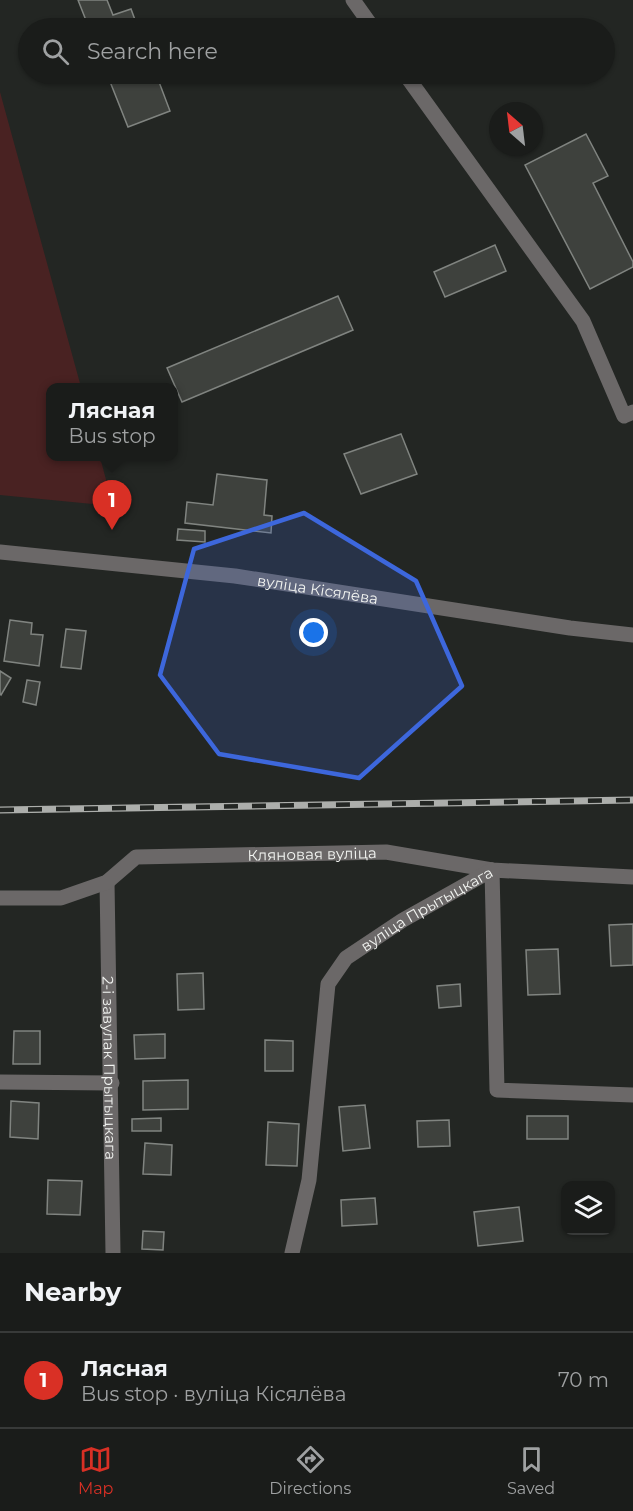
<!DOCTYPE html>
<html lang="en">
<head>
<meta charset="utf-8">
<style>
	body { margin:0; font-family:Montserrat,sans-serif; background:#272927; color:#f1f3f6 }
	.controls { position:absolute; right:18px; bottom:18px; display:grid; overflow:hidden; border-radius:12px; box-shadow:0 2px 4px #0004 }
	.controls button { width:54px; height:54px; display:grid; place-items:center; padding:0; border:0; border-bottom:2px solid #383a39; background:#1a1c1a; color:#f1f3f6; font:30px sans-serif }
	.compass { position:absolute; left:489px; top:102px; width:54px; height:54px; border-radius:50%; background:#1a1c1a; box-shadow:0 2px 4px #0004; rotate:332deg }
	.you { position:absolute; left:314px; top:633px; width:21px; height:21px; margin:-15px; border:4px solid #fff; border-radius:50%; background:#1a73e8; box-shadow:0 0 0 9px #1a73e833 }
	.badge { display:grid; place-items:center; width:39px; height:39px; border-radius:50%; background:#d93025; color:#fff; font-size:20px; font-weight:700 }
	.pin { position:absolute; translate:-50% -50px; filter:drop-shadow(0 2px 3px #0008) }
	.pin::after { content:''; position:absolute; top:32px; width:21px; height:18px; background:inherit; clip-path:polygon(0 0,100% 0,50% 100%) }
	.popup { position:absolute; left:46px; top:383px; width:132px; height:78px; box-sizing:border-box; display:grid; place-content:center; border-radius:12px; background:#1a1c1a; filter:drop-shadow(0 2px 4px #0005); font-size:20px; white-space:nowrap; color:#9fa1a2 }
	.popup b { font-size:22px; color:#f1f3f6 }
	.popup::after { content:''; position:absolute; left:50%; top:100%; margin-left:-12px; border:12px solid transparent; border-top-color:#1a1c1a }
	.list { margin:0; padding:0; list-style:none }
	h2 { display:flex; justify-content:space-between; align-items:center; height:78px; margin:0; padding:0 24px; font-size:26px }
	h2 small { font-size:20px; font-weight:400; color:#9fa1a2 }
	.list li { display:grid; grid-template-columns:39px 1fr auto; gap:18px; align-items:center; box-sizing:border-box; height:96px; padding:0 24px; border-top:2px solid #383a39 }
	.list b { display:block; font-size:22px; white-space:nowrap }
	.list p { margin:0; font-size:20px; white-space:nowrap; color:#9fa1a2 }
	.list em { font-size:20px; font-style:normal; color:#9fa1a2 }
	.icon { flex:none; width:33px; height:33px; fill:none; stroke:currentColor; stroke-width:2; stroke-linecap:round; stroke-linejoin:round }
	.map { position:relative; flex:none; width:633px; height:1253px; overflow:hidden }
	.search { position:absolute; background:#1a1c1a; box-shadow:0 2px 4px #0004; left:18px; right:18px; top:18px; height:66px; display:flex; align-items:center; gap:15px; box-sizing:border-box; padding:0 21px; border-radius:33px; color:#9fa1a2; font-size:22px }
	.sheet { height:174px; background:#1a1c1a }
	nav { display:flex; justify-content:space-around; align-items:center; box-sizing:border-box; height:84px; border-top:2px solid #383a39; background:#1a1c1a; font-size:16px; color:#9fa1a2 }
	nav a { display:grid; justify-items:center; gap:3px }
	nav .on { color:#d93025 }
	.map>svg:first-child { display:block }
	.green { fill:#492222 }
	.building { fill:#3e413d; stroke:#808480; stroke-width:1.5 }
	.lines { fill:none; stroke-linecap:round; stroke-linejoin:round }
	.minor { stroke:#6b6868; stroke-width:15 }
	.rail-casing { stroke:#acaeab; stroke-width:7 }
	.rail { stroke:#232623; stroke-width:4.5; stroke-dasharray:14; stroke-linecap:butt }
	.marked { fill:#3d67dc; fill-opacity:0.2; stroke:#3d67dc; stroke-width:4.5; stroke-linejoin:round }
	.labels { text-anchor:middle; dominant-baseline:central; stroke-width:5; stroke-linejoin:round; paint-order:stroke }
	.street-label { font-size:15px; fill:#f2f4f1; stroke:#232623 }
</style>
</head>
<body>
<div class="map">
<svg width="633" height="1253" viewBox="0 0 633 1253">
	<rect width="100%" height="100%" fill="#232623"/>
	<path class="green" d="M 0,92 L 81,387 L 51,388 L 51,456 L 100,457 L 113,506 L 0,495 Z"/>
	<g class="building">
		<path d="M 78,0 L 107,0 L 113,15 L 131,9 L 138,28 L 89,28 Z"/>
		<path d="M 107,74 L 156,74 L 170,111 L 128,127 Z"/>
		<path d="M 586,134 L 608,176 L 593,183 L 633,262 L 633,267 L 590,289 L 525,165 Z"/>
		<path d="M 495,245 L 506,271 L 445,297 L 434,272 Z"/>
		<path d="M 338,296 L 353,330 L 182,402 L 167,368 Z"/>
		<path d="M 401,434 L 417,474 L 361,494 L 344,454 Z"/>
		<path d="M 217,474 L 267,480 L 264,515 L 272,516 L 271,533 L 185,523 L 187,502 L 213,505 Z"/>
		<path d="M 178,529 L 205,531 L 205,542 L 177,540 Z"/>
		<path d="M 10,620 L 32,623 L 31,634 L 43,635 L 39,666 L 4,661 Z"/>
		<path d="M 66,629 L 86,631 L 81,669 L 61,667 Z"/>
		<path d="M 0,671 L 11,678 L 1,695 L 0,694 Z"/>
		<path d="M 27,680 L 40,682 L 36,705 L 23,702 Z"/>
		<path d="M 633,924 L 633,965 L 611,966 L 609,925 Z"/>
		<path d="M 558,949 L 560,994 L 528,995 L 526,950 Z"/>
		<path d="M 203,973 L 204,1009 L 178,1010 L 177,974 Z"/>
		<path d="M 460,984 L 461,1006 L 439,1008 L 437,986 Z"/>
		<path d="M 14,1031 L 40,1031 L 40,1064 L 13,1064 Z"/>
		<path d="M 165,1034 L 165,1058 L 135,1059 L 134,1035 Z"/>
		<path d="M 265,1040 L 293,1041 L 293,1071 L 265,1071 Z"/>
		<path d="M 188,1080 L 188,1109 L 143,1110 L 143,1081 Z"/>
		<path d="M 11,1101 L 39,1103 L 38,1139 L 10,1137 Z"/>
		<path d="M 365,1105 L 370,1148 L 343,1151 L 339,1107 Z"/>
		<rect x="527" y="1116" width="41" height="23"/>
		<path d="M 161,1118 L 161,1131 L 132,1131 L 132,1119 Z"/>
		<path d="M 449,1120 L 450,1146 L 418,1147 L 417,1121 Z"/>
		<path d="M 268,1122 L 299,1124 L 297,1166 L 266,1165 Z"/>
		<path d="M 145,1143 L 172,1145 L 171,1175 L 143,1174 Z"/>
		<path d="M 48,1180 L 82,1181 L 80,1215 L 47,1214 Z"/>
		<path d="M 375,1198 L 377,1224 L 342,1226 L 341,1200 Z"/>
		<path d="M 519,1207 L 523,1241 L 478,1246 L 474,1212 Z"/>
		<path d="M 143,1231 L 164,1232 L 163,1250 L 142,1249 Z"/>
	</g>
	<g class="lines">
		<g class="minor">
			<path d="M 353,0 L 373,28"/>
			<path d="M 405,74 L 583,321 L 624,416 L 633,412"/>
			<path id="s1" d="M 0,552 L 235,576 L 570,628 L 633,635"/>
			<path d="M 492,870 L 497,1090 L 633,1095"/>
			<path id="s2" d="M 107,882 L 113,1253"/>
			<path id="s3" d="M 0,898 L 61,898 L 107,882 L 136,857 L 386,852 L 492,870 L 633,877"/>
			<path d="M 0,1082 L 112,1083"/>
			<path id="s4" d="M 292,1253 L 309,1180 L 328,984 L 346,958 L 403,920 L 492,870"/>
		</g>
		<defs>
			<path id="rail" d="M 0,810 L 633,800"/>
		</defs>
		<use href="#rail" class="rail-casing"/>
		<use href="#rail" class="rail"/>
	</g>
	<path class="marked" d="M 304,513 L 416,581 L 462,686 L 359,778 L 219,754 L 160,675 L 194,549 Z"/>
	<g class="labels">
		<g class="street-label">
			<text stroke="none"><textPath href="#s1" startOffset="320">вуліца Кісялёва</textPath></text>
			<text stroke="none"><textPath href="#s3" startOffset="324">Кляновая вуліца</textPath></text>
			<text stroke="none"><textPath href="#s4" startOffset="398">вуліца Прытыцкага</textPath></text>
			<text stroke="none"><textPath href="#s2" startOffset="186">2-і завулак Прытыцкага</textPath></text>
		</g>
	</g>
</svg>
<div class="controls">
<button><svg class="icon" aria-label="layers" viewBox="0 0 24 24"><path d="M12 4l9 5-9 5-9-5zM3 14l9 5 9-5"/></svg></button>
</div>
<svg class="compass" viewBox="-18 -18 36 36"><path d="M0-13l5 13h-10z" fill="#e53935"/><path d="M0 13l5-13h-10z" fill="#9fa1a2"/></svg>
<div class="you"></div>
<div class="pin badge" style="left:112px;top:530px">1</div>
<div class="popup"><b>Лясная</b>Bus stop</div>
<div class="search"><svg class="icon" aria-label="search" viewBox="0 0 24 24"><circle cx="10" cy="10" r="6"/><path d="M15 15l6 6"/></svg>Search here</div>
</div>
<section class="sheet">
<h2>Nearby<small></small></h2>
<ul class="list">
<li><span class="badge">1</span><div><b>Лясная</b><p>Bus stop · вуліца Кісялёва</p></div><em>70 m</em></li>
</ul>
</section>
<nav>
<a class="on"><svg class="icon" aria-label="map" viewBox="0 0 24 24"><path d="M3 6l6-2 6 2 6-2v14l-6 2-6-2-6 2zM9 4v14M15 6v14"/></svg>Map</a>
<a><svg class="icon" aria-label="directions" viewBox="0 0 24 24"><path d="M12 3l9 9-9 9-9-9zM9 14v-3h6M13 9l2 2-2 2"/></svg>Directions</a>
<a><svg class="icon" aria-label="saved" viewBox="0 0 24 24"><path d="M7 4h10v16l-5-4-5 4z"/></svg>Saved</a>
</nav>
</body>
</html>
